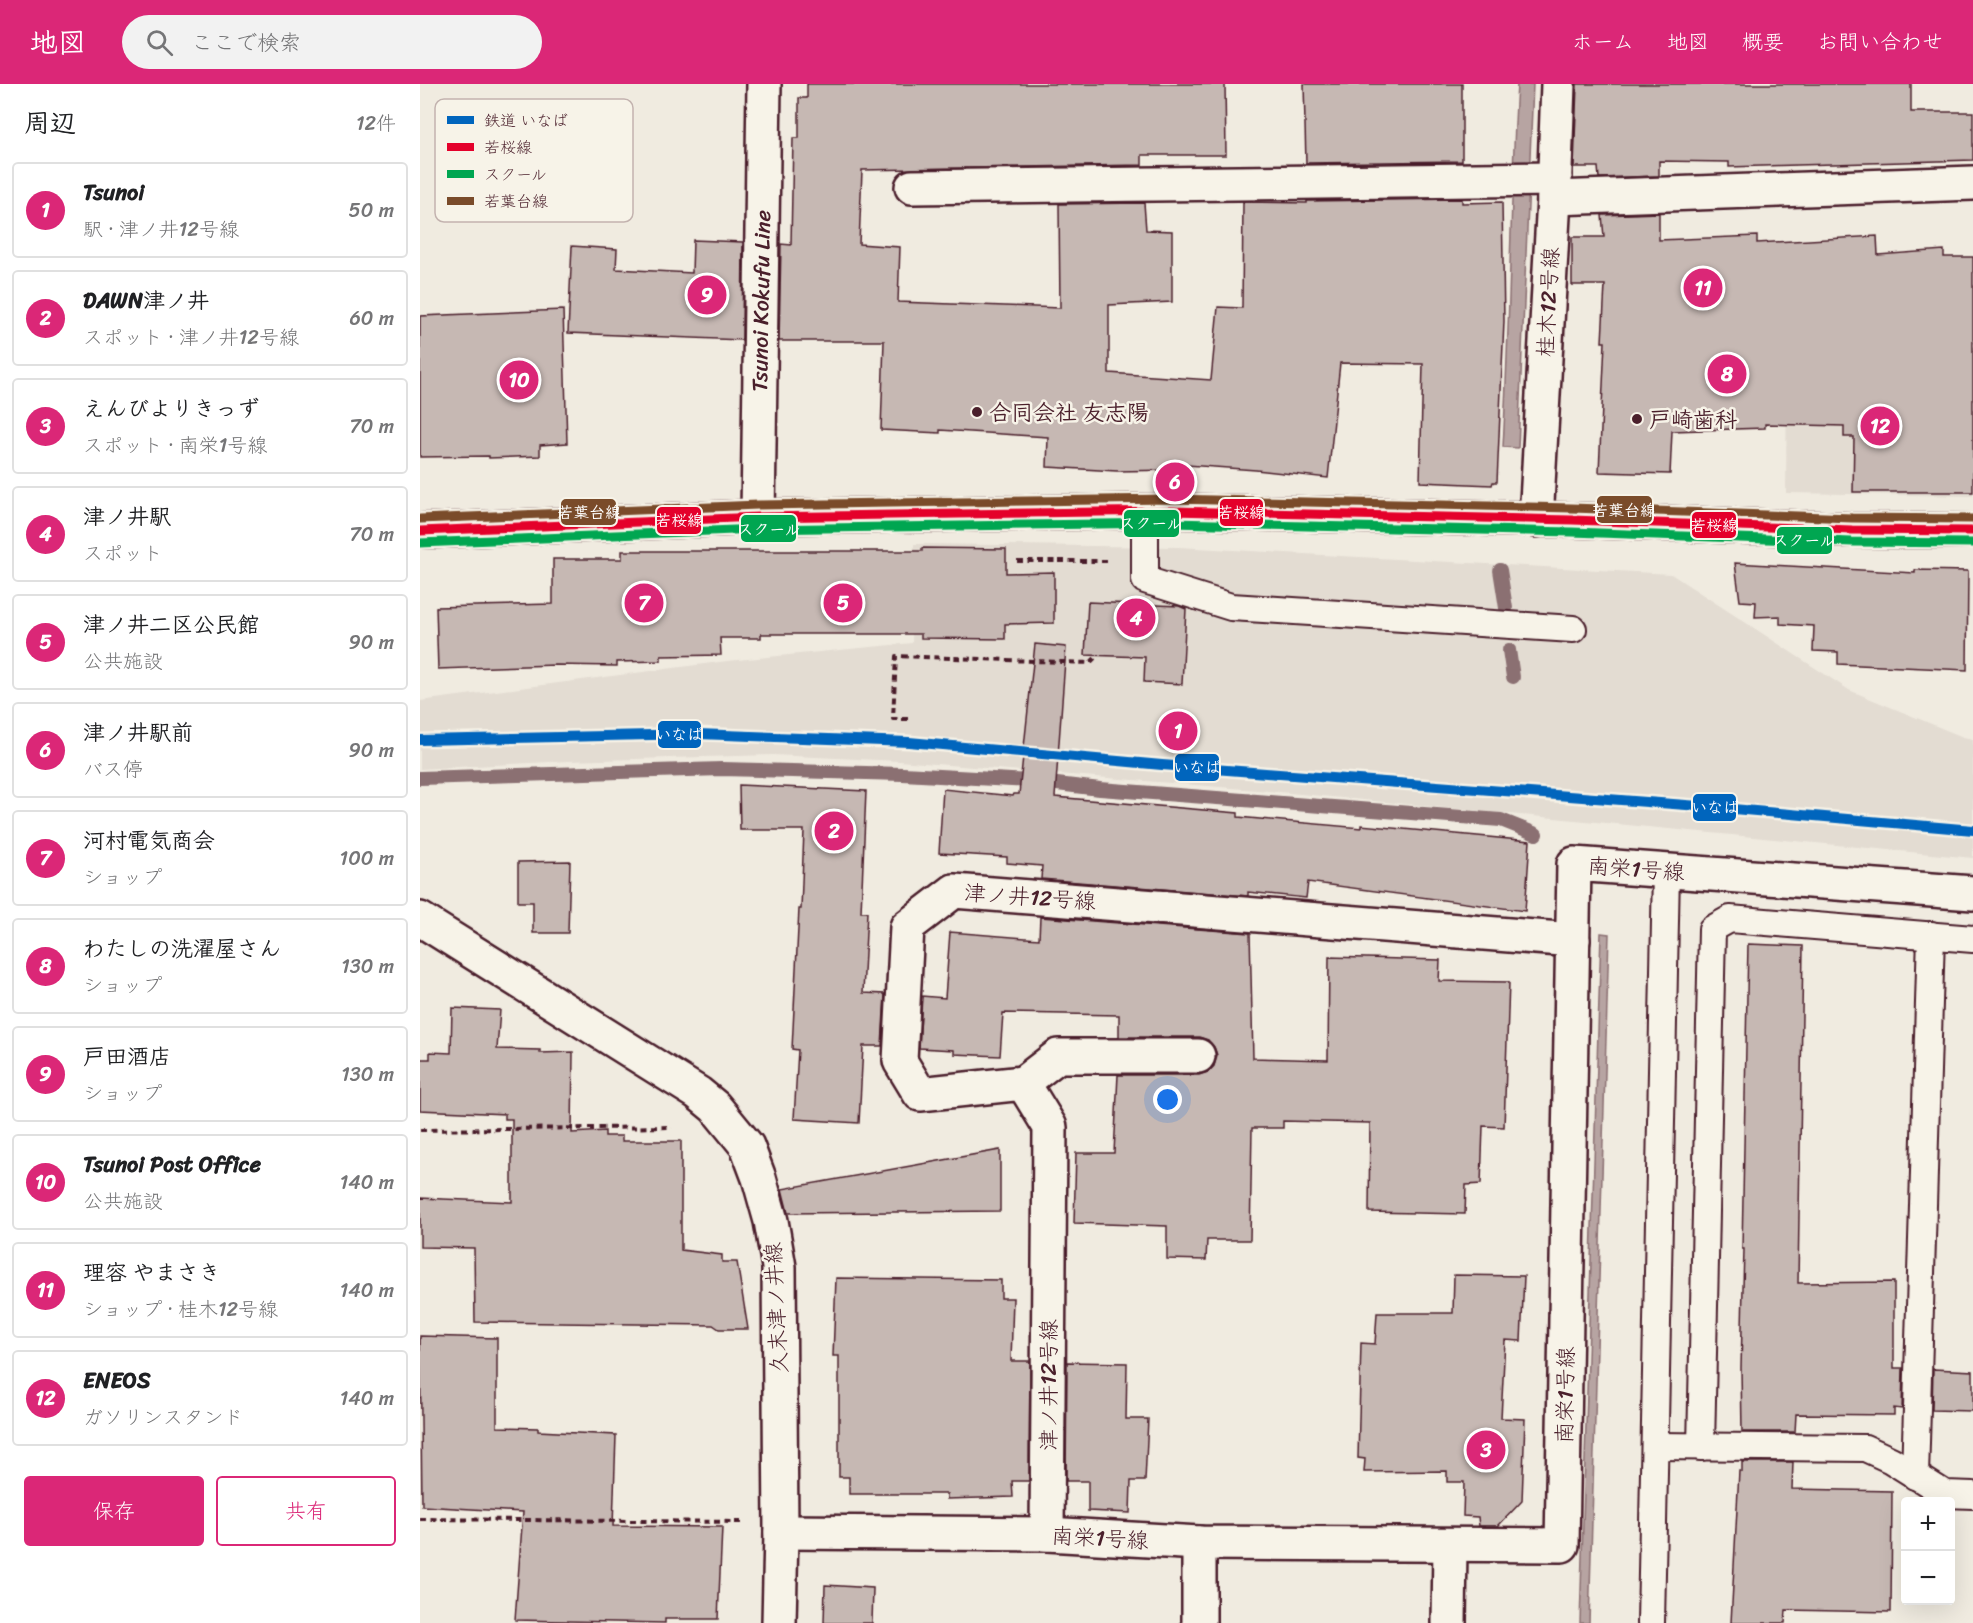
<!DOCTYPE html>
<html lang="ja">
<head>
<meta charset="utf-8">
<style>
	body { margin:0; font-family:Sriracha,"Klee One",sans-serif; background:#f2f2f2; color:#202124 }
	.controls { position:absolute; right:18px; bottom:18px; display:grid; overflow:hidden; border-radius:6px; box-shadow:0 6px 24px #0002 }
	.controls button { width:54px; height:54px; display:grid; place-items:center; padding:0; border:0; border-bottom:2px solid #e0e0e0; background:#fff; color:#202124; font:30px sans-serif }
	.you { position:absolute; left:748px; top:1016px; width:21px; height:21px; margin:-15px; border:4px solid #fff; border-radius:50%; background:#1a73e8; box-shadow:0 0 0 9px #1a73e833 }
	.badge { display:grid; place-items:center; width:39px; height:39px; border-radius:50%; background:#db2777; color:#fff; font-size:20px; font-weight:700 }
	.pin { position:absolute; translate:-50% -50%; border:3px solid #fff; box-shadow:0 2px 6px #0006 }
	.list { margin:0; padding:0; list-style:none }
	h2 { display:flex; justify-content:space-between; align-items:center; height:78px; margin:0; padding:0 24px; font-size:26px }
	h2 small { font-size:20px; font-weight:400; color:#757577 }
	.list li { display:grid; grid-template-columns:39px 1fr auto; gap:18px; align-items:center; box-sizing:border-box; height:96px; margin:0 12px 12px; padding:0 12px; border:2px solid #e0e0e0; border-radius:6px }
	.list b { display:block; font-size:22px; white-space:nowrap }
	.list p { margin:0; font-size:20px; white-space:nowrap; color:#757577 }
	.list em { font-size:20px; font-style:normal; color:#757577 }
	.actions { display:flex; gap:12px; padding:18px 24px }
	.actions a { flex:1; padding:14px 0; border:2px solid #db2777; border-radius:6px; text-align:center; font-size:21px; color:#db2777 }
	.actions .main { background:#db2777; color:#fff }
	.icon { flex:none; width:33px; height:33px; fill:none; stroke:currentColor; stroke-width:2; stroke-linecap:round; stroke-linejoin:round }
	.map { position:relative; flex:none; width:1553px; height:1539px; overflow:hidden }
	header { display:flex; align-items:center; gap:36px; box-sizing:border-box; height:84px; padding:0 30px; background:#db2777; color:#fff }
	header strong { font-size:28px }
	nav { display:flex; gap:33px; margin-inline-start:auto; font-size:21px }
	.search { width:420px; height:54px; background:#f2f2f2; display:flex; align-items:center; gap:15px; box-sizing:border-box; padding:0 21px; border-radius:33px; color:#757577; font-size:22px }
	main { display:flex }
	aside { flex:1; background:#fff }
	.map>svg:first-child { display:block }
	.built { fill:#e3dcd2 }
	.water { fill:#b7a4a2; stroke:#8b6f72; stroke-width:1.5 }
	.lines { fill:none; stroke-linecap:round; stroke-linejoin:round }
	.stream { stroke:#8b6f72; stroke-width:14 }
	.building { fill:#c6b8b3; stroke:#4a1f2b; stroke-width:1.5 }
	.lane-casing { stroke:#4a1f2b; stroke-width:30 }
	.street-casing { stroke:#4a1f2b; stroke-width:38 }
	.secondary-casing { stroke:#4a1f2b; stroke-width:38 }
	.path { stroke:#4a1f2b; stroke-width:4; stroke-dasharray:6 4.5; stroke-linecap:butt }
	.lane { stroke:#f7f3e8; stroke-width:26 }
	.street { stroke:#f7f3e8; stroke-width:33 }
	.secondary { stroke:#f7f3e8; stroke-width:33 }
	.bus-1-casing { stroke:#f7f3e8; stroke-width:14 }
	.bus-2-casing { stroke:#f7f3e8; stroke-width:14 }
	.bus-3-casing { stroke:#f7f3e8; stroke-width:14 }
	.bus-1 { stroke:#e4002b; stroke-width:9 }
	.bus-2 { stroke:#00a651; stroke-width:9 }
	.bus-3 { stroke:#7a4b2a; stroke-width:9 }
	.rail-1-casing { stroke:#f7f3e8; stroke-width:15 }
	.rail-1 { stroke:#0065bd; stroke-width:10 }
	.poi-dot { fill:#4a1f2b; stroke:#f7f3e8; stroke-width:2 }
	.labels { text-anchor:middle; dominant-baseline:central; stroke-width:5; stroke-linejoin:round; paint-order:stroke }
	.street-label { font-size:22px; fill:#4a1f2b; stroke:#f7f3e8 }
	.poi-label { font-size:22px; font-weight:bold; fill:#4a1f2b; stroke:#f7f3e8; text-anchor:start }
	.key { fill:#f7f3e8; stroke:#c3b3af; stroke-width:1.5 }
	.key-label { font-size:16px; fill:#4a1f2b }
	.line-badge { stroke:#f7f3e8; stroke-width:2 }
	.badge-label { font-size:16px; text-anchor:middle; font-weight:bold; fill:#fff }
</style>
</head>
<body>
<header>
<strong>地図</strong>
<div class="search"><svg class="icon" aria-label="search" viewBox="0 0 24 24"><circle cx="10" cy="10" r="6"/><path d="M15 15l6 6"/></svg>ここで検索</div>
<nav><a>ホーム</a><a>地図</a><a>概要</a><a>お問い合わせ</a></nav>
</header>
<main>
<aside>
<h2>周辺<small>12件</small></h2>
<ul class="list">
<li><span class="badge">1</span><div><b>Tsunoi</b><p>駅 · 津ノ井12号線</p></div><em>50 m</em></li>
<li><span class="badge">2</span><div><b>DAWN津ノ井</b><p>スポット · 津ノ井12号線</p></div><em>60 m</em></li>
<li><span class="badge">3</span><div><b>えんびよりきっず</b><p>スポット · 南栄1号線</p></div><em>70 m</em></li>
<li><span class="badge">4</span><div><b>津ノ井駅</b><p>スポット</p></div><em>70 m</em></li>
<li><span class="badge">5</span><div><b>津ノ井二区公民館</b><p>公共施設</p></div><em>90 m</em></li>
<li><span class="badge">6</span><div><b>津ノ井駅前</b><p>バス停</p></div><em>90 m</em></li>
<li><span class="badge">7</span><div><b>河村電気商会</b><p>ショップ</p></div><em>100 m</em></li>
<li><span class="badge">8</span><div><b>わたしの洗濯屋さん</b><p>ショップ</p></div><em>130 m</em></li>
<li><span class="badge">9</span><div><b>戸田酒店</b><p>ショップ</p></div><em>130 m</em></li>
<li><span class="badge">10</span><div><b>Tsunoi Post Office</b><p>公共施設</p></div><em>140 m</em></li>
<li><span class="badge">11</span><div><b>理容 やまさき</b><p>ショップ · 桂木12号線</p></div><em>140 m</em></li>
<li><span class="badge">12</span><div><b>ENEOS</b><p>ガソリンスタンド</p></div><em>140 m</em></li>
</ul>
<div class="actions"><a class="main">保存</a><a>共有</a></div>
</aside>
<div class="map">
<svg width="1553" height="1539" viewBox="0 0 1553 1539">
	<rect width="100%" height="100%" fill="#f0ebe0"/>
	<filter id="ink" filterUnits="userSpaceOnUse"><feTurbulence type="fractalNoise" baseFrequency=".0167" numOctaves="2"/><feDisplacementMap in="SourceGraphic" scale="12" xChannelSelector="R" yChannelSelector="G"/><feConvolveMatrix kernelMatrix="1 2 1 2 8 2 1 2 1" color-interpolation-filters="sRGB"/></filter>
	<g filter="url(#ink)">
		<g class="built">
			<path d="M 1367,272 L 1553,274 L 1553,412 L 1366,409 Z"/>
			<path d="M 494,460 L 758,463 L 1251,490 L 1429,606 L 1543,653 L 1553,655 L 1553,774 L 849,707 L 479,677 L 353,671 L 148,677 L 0,685 L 0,617 L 307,577 L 492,559 Z"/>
		</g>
		<g class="water">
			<path d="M 1097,0 L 1113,0 L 1098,364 L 1083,363 C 1090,242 1090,121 1097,0 Z"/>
			<path d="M 1181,849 L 1189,850 L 1170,1506 L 1169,1539 L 1160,1539 Z"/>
		</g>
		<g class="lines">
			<g class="stream">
				<path d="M 1080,486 L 1086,524"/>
				<path d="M 1089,566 L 1093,593"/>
				<path d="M 0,694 L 302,685 L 483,690 L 611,697 L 680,705 L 1081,736 L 1116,750"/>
			</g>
		</g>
		<g class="building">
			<path d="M 387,0 L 805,0 L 806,71 L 722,71 L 722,81 L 442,86 L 439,160 L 480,163 L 478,218 L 640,224 L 639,120 L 724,119 L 726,146 L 752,147 L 752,218 L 689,221 L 689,289 L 791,296 L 798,223 L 822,224 L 823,118 L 887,119 L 887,117 L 1042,115 L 1042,119 L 1082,118 L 1084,237 L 1077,398 L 1073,398 L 1072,401 L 1000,398 L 1003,280 L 920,279 L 908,394 L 836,386 L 753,380 L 753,386 L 697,387 L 627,383 L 628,353 L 520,346 L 520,349 L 461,346 L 464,257 L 359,257 L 361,160 L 371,161 L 373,54 L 379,54 L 379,14 L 387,14 Z"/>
			<path d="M 884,0 L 1042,0 L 1042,77 L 886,79 Z"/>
			<path d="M 1157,0 L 1491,0 L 1491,28 L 1553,28 L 1553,76 L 1309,83 L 1309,78 L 1239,77 L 1239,92 L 1179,94 L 1178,83 L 1154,83 Z"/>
			<path d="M 1239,129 L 1239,156 L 1337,152 L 1337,159 L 1457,152 L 1458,171 L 1524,166 L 1524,173 L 1553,173 L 1553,408 L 1433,408 L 1434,353 L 1424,353 L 1424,342 L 1345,340 L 1345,344 L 1252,347 L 1250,390 L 1179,388 L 1185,258 L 1182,258 L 1185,201 L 1152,201 L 1152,153 L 1184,153 L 1182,131 Z"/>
			<path d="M 273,156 L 323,158 L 322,256 L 148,249 L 152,162 L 197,165 L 196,185 L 272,189 Z"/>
			<path d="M 143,226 L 147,359 L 120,361 L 120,372 L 69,374 L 69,372 L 0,373 L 0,232 Z"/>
			<path d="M 502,464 L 586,465 L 586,489 L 634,488 L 634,539 L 585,540 L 585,555 L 501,554 L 501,550 L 341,550 L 341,554 L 300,554 L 301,571 L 241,572 L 241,577 L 197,578 L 197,582 L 136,581 L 18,585 L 16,523 L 133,520 L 133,475 L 202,475 L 202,467 L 502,467 Z"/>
			<path d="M 1315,479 L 1495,489 L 1495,486 L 1548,487 L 1547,586 L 1418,580 L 1418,568 L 1393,567 L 1394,542 L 1360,540 L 1360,532 L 1335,533 L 1336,518 L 1320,517 Z"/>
			<path d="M 668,518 L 759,522 L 766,525 L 762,600 L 724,598 L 725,573 L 665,571 Z"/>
			<path d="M 615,560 L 646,563 L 635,713 L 818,729 L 818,733 L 941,744 L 941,741 L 1110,757 L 1105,827 L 888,798 L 886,814 L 828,808 L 828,812 L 621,795 L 622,782 L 587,779 L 587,773 L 519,769 L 523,705 L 593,712 L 594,710 L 599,710 Z"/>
			<path d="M 319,701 L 446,707 L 441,828 L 447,828 L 443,909 L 465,910 L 462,962 L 443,962 L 439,1039 L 374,1035 L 378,966 L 372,965 L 379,825 L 381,825 L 384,746 L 320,746 Z"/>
			<path d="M 150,777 L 148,849 L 113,849 L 113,818 L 98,818 L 98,778 Z"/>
			<path d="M 620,833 L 830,849 L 833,974 L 908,976 L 909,873 L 1020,876 L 1019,897 L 1089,898 L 1084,1043 L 1063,1042 L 1061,1100 L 1046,1101 L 1045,1130 L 949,1128 L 950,1039 L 863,1037 L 863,1044 L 832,1044 L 830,1156 L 787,1156 L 786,1176 L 747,1175 L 747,1142 L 654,1139 L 656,1069 L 694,1069 L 698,991 L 779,991 L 788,988 L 794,982 L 797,971 L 794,963 L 788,956 L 779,953 L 699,953 L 699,931 L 583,929 L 580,972 L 534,970 L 534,966 L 499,964 L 502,912 L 525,914 L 530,848 L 619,855 Z"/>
			<path d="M 1328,860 L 1383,862 L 1378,1199 L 1474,1198 L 1474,1284 L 1483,1284 L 1482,1325 L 1474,1324 L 1474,1331 L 1376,1330 L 1375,1348 L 1322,1348 L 1321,1284 L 1324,1165 L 1322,1165 Z"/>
			<path d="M 32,924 L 80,926 L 77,965 L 120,966 L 120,969 L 153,968 L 152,1049 L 185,1047 L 185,1052 L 202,1052 L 202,1057 L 261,1057 L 261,1166 L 302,1171 L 302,1178 L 317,1178 L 328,1245 L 299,1245 L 293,1241 L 55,1238 L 54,1164 L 0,1163 L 0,1114 L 92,1118 L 92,1035 L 85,1035 L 85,1030 L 0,1026 L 0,975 L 10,975 L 10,968 L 31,969 Z"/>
			<path d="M 580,1066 L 580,1127 L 368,1129 L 362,1105 Z"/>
			<path d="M 1034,1191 L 1104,1192 L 1101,1257 L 1085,1256 L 1081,1334 L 1105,1335 L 1102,1417 L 1078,1442 L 1059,1442 L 1058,1433 L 1043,1432 L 1044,1398 L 1027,1398 L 1027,1387 L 944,1388 L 945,1375 L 938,1374 L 941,1259 L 955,1260 L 957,1229 L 1033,1229 Z"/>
			<path d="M 416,1194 L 581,1196 L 581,1214 L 593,1214 L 591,1277 L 610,1277 L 609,1397 L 592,1397 L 593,1413 L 527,1415 L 527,1410 L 429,1410 L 429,1393 L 419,1393 L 419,1272 L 413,1272 Z"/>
			<path d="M 0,1252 L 77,1254 L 77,1343 L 118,1344 L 118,1347 L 196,1351 L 193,1442 L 302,1443 L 298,1535 L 245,1535 L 245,1539 L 95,1536 L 103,1428 L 2,1422 Z"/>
			<path d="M 647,1278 L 707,1279 L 706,1335 L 728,1335 L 725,1397 L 711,1397 L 710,1429 L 668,1427 L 668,1397 L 646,1397 Z"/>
			<path d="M 1513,1285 L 1553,1287 L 1553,1327 L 1512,1326 Z"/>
			<path d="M 1322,1378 L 1373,1378 L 1372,1405 L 1472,1407 L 1471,1528 L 1366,1526 L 1365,1539 L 1311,1539 L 1319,1387 L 1322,1387 Z"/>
			<path d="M 405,1501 L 453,1504 L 452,1539 L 404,1539 Z"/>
		</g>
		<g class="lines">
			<defs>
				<g id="lane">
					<path d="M 725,427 L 725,496 L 811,523 L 1153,545"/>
					<path d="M 1235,1362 L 1445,1364 L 1471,1376 L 1525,1410 L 1553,1411"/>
					<path d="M 1281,1363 L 1292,845 L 1310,835 L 1553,855"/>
					<path d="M 1495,1392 L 1511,851"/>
					<path d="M 1231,1539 L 1246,787"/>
				</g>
				<g id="street">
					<path d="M 492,103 L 1135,95"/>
					<path d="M 1134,114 L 1553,99"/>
					<path d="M 1116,436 L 1134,114 L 1138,0"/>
					<path d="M 0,835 L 278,1009 L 295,1023 L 327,1062 L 339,1094 L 351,1137 L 359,1183 L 361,1448 L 359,1539"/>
					<path d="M 603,999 L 638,972 L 778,972"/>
					<path d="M 361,1448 L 627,1450 L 779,1459 L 1142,1461 L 1154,780 L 1553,809"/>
					<path d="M 627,1450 L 630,1043 L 603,999 L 500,1010 L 480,977 L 487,843 L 534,807 L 1153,856"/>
					<path d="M 779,1539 L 779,1459"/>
					<path d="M 1029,1539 L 1030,1461"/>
				</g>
				<g id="secondary">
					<path d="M 338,433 L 344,0"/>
					<path d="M 0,447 L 338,433 L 751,427 L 1152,436 L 1432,446 L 1553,447"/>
				</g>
			</defs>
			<use href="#lane" class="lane-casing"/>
			<use href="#street" class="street-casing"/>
			<use href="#secondary" class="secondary-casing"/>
			<g class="path">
				<path d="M 597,477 L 689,477"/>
				<path d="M 488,635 L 473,635 L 476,572 L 670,579 L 678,571"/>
				<path d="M 0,1046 L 252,1043"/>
				<path d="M 0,1435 L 321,1438"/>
			</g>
			<use href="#lane" class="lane"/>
			<use href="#street" class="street"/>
			<use href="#secondary" class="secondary"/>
			<defs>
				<path id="bus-1" d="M 0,447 L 338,433 L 751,427 L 1152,436 L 1432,446 L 1553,447"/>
				<path id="bus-2" d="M 0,459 L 338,445 L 751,439 L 1152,448 L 1432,458 L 1553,459"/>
				<path id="bus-3" d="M 0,435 L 338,421 L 751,415 L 1152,424 L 1432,434 L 1553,435"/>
			</defs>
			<use href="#bus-1" class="bus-1-casing"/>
			<use href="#bus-2" class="bus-2-casing"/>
			<use href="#bus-3" class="bus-3-casing"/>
			<use href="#bus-1" class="bus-1"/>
			<use href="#bus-2" class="bus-2"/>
			<use href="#bus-3" class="bus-3"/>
			<defs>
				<path id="rail-1" d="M 0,656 L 278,650 L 489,658 L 742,681 L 1279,722 L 1553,746"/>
			</defs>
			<use href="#rail-1" class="rail-1-casing"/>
			<use href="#rail-1" class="rail-1"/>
		</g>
	</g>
	<g class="poi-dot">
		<circle cx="557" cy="328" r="6"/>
		<circle cx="1217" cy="335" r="6"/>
	</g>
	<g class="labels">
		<g class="street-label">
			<text transform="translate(341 217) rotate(-89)">Tsunoi Kokufu Line</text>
			<text transform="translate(1128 218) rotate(-87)">桂木12号線</text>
			<text transform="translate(1216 785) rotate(4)">南栄1号線</text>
			<text transform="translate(610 813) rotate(4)">津ノ井12号線</text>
			<text transform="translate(356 1224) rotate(-93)">久末津ノ井線</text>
			<text transform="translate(628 1301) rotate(-90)">津ノ井12号線</text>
			<text transform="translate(1145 1311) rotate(-89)">南栄1号線</text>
			<text transform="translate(680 1454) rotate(3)">南栄1号線</text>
		</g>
		<g class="poi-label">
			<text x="569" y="328">合同会社 友志陽</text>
			<text x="1229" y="335">戸崎歯科</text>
		</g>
	</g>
	<rect x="15" y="15" width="198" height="123" rx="9" class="key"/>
	<rect x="27" y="32" width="27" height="8" fill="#0065bd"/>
	<rect x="27" y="59" width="27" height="8" fill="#e4002b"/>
	<rect x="27" y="86" width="27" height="8" fill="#00a651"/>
	<rect x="27" y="113" width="27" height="8" fill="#7a4b2a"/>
	<g class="key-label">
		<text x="64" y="42">鉄道 いなば</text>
		<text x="64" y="69">若桜線</text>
		<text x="64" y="96">スクール</text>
		<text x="64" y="123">若葉台線</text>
	</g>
	<g class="line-badge">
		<rect x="1176" y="411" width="57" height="29" rx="6" fill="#7a4b2a"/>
		<rect x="140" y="414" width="57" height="28" rx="6" fill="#7a4b2a"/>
		<rect x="799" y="414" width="45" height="29" rx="6" fill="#e4002b"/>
		<rect x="236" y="422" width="46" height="29" rx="6" fill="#e4002b"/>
		<rect x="703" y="425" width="57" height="29" rx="6" fill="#00a651"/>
		<rect x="1271" y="427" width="46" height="28" rx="6" fill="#e4002b"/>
		<rect x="320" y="430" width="57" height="29" rx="6" fill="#00a651"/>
		<rect x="1356" y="442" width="57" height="29" rx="6" fill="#00a651"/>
		<rect x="237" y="636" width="45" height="29" rx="6" fill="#0065bd"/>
		<rect x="754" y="669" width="46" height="29" rx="6" fill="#0065bd"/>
		<rect x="1272" y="709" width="45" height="29" rx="6" fill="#0065bd"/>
	</g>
	<g class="badge-label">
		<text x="1204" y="432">若葉台線</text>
		<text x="169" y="434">若葉台線</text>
		<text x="821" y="434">若桜線</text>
		<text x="259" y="442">若桜線</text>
		<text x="731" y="445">スクール</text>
		<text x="1294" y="447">若桜線</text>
		<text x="349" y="451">スクール</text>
		<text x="1384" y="462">スクール</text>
		<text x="259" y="656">いなば</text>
		<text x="777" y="689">いなば</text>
		<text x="1295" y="729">いなば</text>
	</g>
</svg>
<div class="controls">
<button>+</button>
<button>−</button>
</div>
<div class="you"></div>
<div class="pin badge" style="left:758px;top:647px">1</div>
<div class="pin badge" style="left:414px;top:747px">2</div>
<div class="pin badge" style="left:1066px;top:1366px">3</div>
<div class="pin badge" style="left:716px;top:534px">4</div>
<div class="pin badge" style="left:423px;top:519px">5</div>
<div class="pin badge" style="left:755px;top:398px">6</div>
<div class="pin badge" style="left:224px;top:519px">7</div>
<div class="pin badge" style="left:1307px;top:290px">8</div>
<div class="pin badge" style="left:287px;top:211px">9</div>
<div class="pin badge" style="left:99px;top:296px">10</div>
<div class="pin badge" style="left:1283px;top:204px">11</div>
<div class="pin badge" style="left:1460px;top:342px">12</div>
</div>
</main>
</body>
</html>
